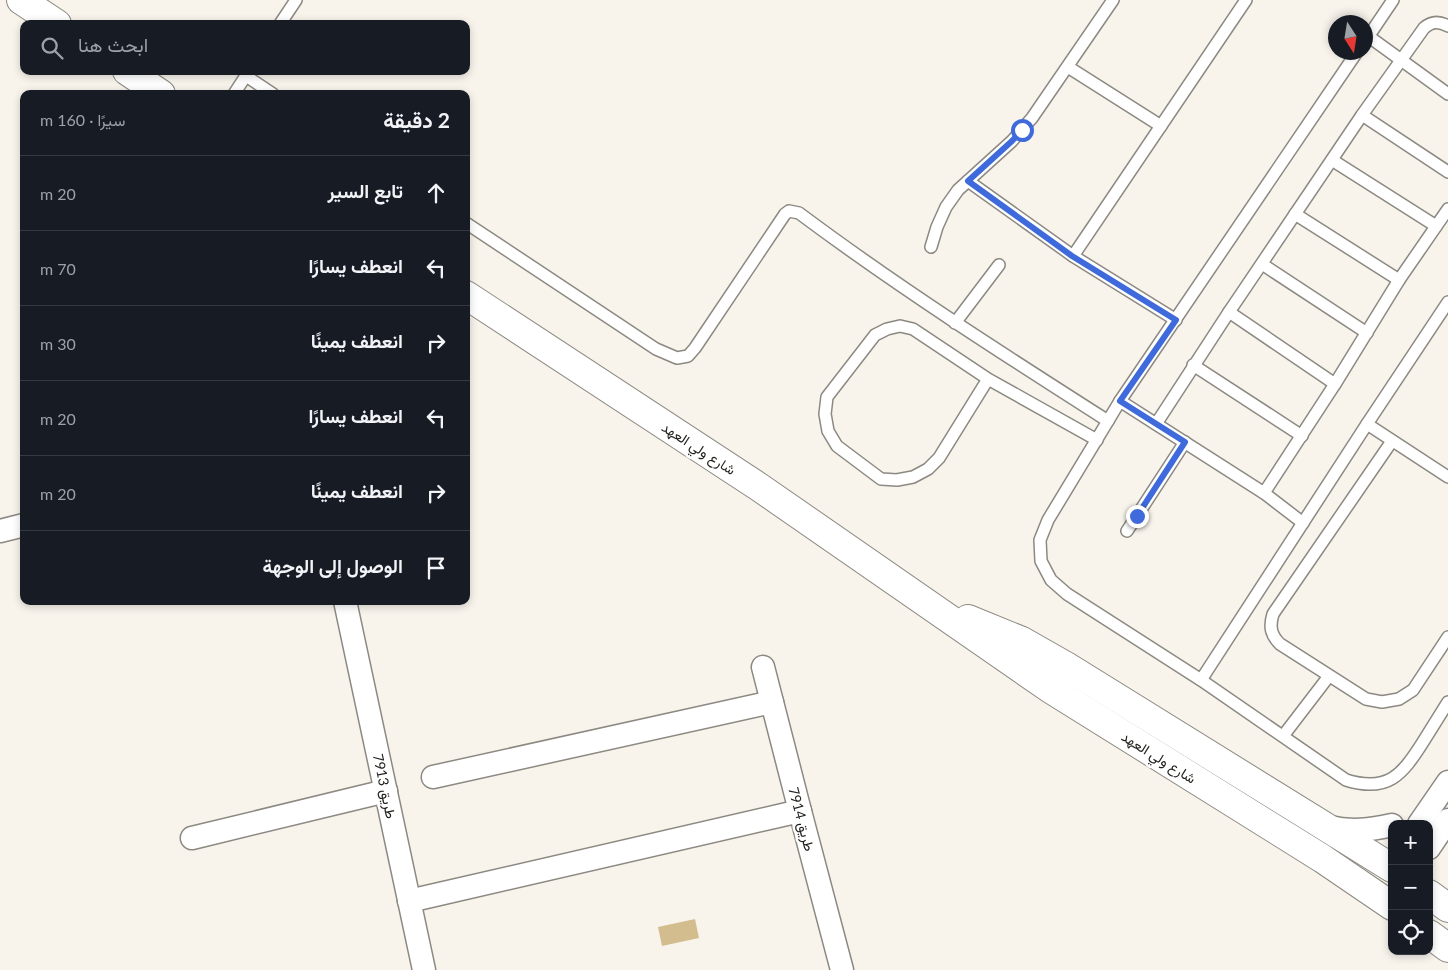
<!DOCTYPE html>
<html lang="ar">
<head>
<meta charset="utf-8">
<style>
	body { margin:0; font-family:Lato,Vazirmatn,sans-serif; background:#20242c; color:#f1f3f6; direction:rtl }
	.controls { position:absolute; right:15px; bottom:15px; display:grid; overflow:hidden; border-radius:10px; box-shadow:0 2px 8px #0003 }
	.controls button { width:45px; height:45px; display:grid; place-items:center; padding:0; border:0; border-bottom:1px solid #363941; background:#171b24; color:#f1f3f6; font:25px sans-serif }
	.compass { position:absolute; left:1328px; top:15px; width:45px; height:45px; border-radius:50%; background:#171b24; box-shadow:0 2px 8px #0003; rotate:168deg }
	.stop { position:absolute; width:15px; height:15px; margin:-11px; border:4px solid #3f6adb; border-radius:50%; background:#fff }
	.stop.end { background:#3f6adb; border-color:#fff; box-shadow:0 1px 5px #0008 }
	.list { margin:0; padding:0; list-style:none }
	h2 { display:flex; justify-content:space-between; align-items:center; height:65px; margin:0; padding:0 20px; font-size:21px }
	h2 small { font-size:16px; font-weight:400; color:#9ea1a6 }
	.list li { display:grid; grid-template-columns:32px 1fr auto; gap:15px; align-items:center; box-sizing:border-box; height:75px; padding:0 20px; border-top:1px solid #363941 }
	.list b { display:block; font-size:19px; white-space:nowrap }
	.list em { font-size:16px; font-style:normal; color:#9ea1a6 }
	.icon { flex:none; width:28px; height:28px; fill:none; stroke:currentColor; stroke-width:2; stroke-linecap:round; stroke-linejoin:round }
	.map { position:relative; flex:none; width:1448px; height:970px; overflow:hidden; direction:ltr }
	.search { position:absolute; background:#171b24; box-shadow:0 2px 8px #0003; left:20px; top:20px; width:450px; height:55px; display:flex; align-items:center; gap:12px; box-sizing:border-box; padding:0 18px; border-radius:10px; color:#9ea1a6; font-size:19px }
	.panel { position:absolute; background:#171b24; box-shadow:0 2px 8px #0003; left:20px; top:90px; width:450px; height:515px; border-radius:10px; direction:rtl }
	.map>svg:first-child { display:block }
	.water { fill:#d3bd8f }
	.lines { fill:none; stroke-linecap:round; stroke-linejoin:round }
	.service-casing { stroke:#8c8982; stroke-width:14 }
	.minor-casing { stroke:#8c8982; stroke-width:25 }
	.primary-casing { stroke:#8c8982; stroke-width:30 }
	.service { stroke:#fff; stroke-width:11 }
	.minor { stroke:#fff; stroke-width:22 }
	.primary { stroke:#fff; stroke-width:28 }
	.route { stroke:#3f6adb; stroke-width:6 }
	.labels { text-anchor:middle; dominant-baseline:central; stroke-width:5; stroke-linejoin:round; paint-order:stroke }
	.street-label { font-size:14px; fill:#22211e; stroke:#fff }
</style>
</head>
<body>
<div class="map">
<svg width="1448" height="970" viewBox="0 0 1448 970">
	<rect width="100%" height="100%" fill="#f8f4ec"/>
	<path class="water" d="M 695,919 L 699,938 L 662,946 L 658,927 Z"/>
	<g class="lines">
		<defs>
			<g id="service">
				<path d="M 280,24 L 296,0"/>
				<path d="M 1368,36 L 1448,94"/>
				<path d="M 1366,40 L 1393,0"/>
				<path d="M 1357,52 L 1120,401 L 1048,520 L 1040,540 L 1041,561 L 1051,580 L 1067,594 L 1201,680 L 1346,780 C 1388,793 1402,775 1423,742 C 1431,729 1440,715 1448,702"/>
				<path d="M 1068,67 L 1161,126"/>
				<path d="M 246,76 L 273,94"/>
				<path d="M 234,94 L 249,71"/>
				<path d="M 1362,115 L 1448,172"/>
				<path d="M 1332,160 L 1436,226"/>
				<path d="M 968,181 L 1073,256 L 1176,320"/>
				<path d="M 1295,214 L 1399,280"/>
				<path d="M 466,223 L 656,349 L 677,358 L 688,356 L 695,348 L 785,214 L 789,211 L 799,213 C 898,287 1003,354 1108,421"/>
				<path d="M 931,247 L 937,227 L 946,207 L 958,190 L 1012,141 L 1032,118 L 1113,0"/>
				<path d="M 1073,256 L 1246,0"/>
				<path d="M 1262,264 L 1367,333"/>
				<path d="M 1229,312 L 1335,384"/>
				<path d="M 955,323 L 999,265"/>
				<path d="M 1193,365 L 1302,436"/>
				<path d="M 988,379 L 939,458 L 928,469 L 913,477 L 897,480 L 881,479 L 837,446 L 828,431 L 825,414 L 827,397 L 875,335 L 887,329 L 900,326 L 913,329 L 988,379 L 1097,440"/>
				<path d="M 1120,401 L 1264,493 L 1303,523"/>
				<path d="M 1156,424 L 1229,312 L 1362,115 L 1424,28 C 1432,21 1439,21 1448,26"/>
				<path d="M 1367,424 L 1448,477"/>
				<path d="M 1392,441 L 1273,614 C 1269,627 1271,635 1280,644 L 1366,699 L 1382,702 L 1399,699 L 1413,690 L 1448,637"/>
				<path d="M 1264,493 L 1335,384 L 1399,280 L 1448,209"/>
				<path d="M 1127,531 L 1185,442"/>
				<path d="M 1201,680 L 1367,424 L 1448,302"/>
				<path d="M 1283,736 L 1329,676"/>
			</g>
			<g id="minor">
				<path d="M 0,531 L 24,525"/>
				<path d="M 345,601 L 424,970"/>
				<path d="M 763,667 L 800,811 L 842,970"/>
				<path d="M 433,777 L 772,702"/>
				<path d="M 1419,824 L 1448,782"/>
				<path d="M 1329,827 C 1351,832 1370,830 1392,825"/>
				<path d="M 192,838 L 386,791"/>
				<path d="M 1429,848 L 1448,820"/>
				<path d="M 409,901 L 800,811"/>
			</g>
			<g id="primary">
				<path d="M 21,0 L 57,24"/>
				<path d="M 127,71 L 161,94"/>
				<path d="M 466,295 L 759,487 L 1049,688 L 1323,859 L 1392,906"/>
				<path d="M 968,619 L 1022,641 L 1066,666 L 1392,868"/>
				<path d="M 1429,894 L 1448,908"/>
				<path d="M 1429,934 L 1448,948"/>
			</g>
		</defs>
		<use href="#service" class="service-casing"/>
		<use href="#minor" class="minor-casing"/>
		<use href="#primary" class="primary-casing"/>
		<use href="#service" class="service"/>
		<use href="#minor" class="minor"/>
		<use href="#primary" class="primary"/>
	</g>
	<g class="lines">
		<path class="route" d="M 1022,130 L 1012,141 L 968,181 L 1072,256 L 1176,320 L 1120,401 L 1185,442 L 1137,516"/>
	</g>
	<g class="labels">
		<g class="street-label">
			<text transform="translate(699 448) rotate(33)">شارع ولي العهد</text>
			<text transform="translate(1159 757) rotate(32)">شارع ولي العهد</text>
			<text transform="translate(385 786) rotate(78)">طريق 7913</text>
			<text transform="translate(802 819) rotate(75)">طريق 7914</text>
		</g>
	</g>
</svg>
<div class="controls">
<button>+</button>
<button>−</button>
<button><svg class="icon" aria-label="locate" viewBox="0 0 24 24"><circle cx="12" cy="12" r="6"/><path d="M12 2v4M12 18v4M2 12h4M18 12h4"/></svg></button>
</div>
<svg class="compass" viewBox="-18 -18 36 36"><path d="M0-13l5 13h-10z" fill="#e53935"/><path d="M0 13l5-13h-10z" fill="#9ea1a6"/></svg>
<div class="stop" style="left:1022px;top:130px"></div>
<div class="stop end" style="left:1137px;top:516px"></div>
<div class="search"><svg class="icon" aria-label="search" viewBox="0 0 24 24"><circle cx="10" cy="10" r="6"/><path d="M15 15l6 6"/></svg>ابحث هنا</div>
<section class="panel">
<h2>2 دقيقة<small>سيرًا · 160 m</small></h2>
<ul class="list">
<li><svg class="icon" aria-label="ahead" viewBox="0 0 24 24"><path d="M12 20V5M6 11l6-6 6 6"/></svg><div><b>تابع السير</b></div><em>20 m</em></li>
<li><svg class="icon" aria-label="left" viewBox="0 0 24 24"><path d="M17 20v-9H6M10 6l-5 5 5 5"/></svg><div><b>انعطف يسارًا</b></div><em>70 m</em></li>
<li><svg class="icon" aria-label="right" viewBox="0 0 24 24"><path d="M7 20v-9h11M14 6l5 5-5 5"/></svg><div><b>انعطف يمينًا</b></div><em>30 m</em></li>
<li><svg class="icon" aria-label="left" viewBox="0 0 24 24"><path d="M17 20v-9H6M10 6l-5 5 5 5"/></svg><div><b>انعطف يسارًا</b></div><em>20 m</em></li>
<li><svg class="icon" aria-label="right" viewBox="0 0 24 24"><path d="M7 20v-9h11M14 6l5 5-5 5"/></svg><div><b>انعطف يمينًا</b></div><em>20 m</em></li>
<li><svg class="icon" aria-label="arrive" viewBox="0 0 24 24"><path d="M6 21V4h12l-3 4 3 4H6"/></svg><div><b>الوصول إلى الوجهة</b></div></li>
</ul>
</section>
</div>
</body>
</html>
